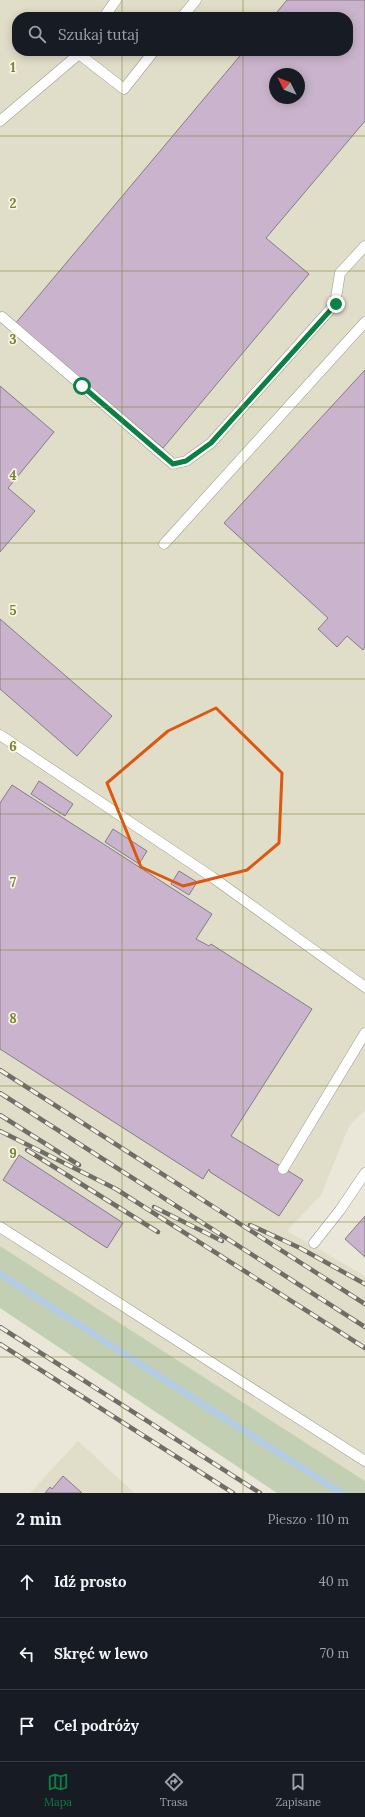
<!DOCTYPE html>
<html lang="pl">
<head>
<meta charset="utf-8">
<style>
	body { margin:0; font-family:Lora,serif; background:#20242c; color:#f1f3f6 }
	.compass { position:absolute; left:269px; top:68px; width:36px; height:36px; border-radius:50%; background:#171b24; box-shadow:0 2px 10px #0003; rotate:312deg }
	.stop { position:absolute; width:12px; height:12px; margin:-9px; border:3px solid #0b8043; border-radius:50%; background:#fff }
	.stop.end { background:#0b8043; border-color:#fff; box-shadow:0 1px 4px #0008 }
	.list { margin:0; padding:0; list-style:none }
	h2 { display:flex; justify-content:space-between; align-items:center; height:52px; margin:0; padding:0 16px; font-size:17px }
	h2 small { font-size:13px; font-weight:400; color:#9ea1a6 }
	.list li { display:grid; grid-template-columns:26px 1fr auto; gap:12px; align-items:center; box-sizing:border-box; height:72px; padding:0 16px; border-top:1px solid #363941 }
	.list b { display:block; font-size:15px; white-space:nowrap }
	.list em { font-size:13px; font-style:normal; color:#9ea1a6 }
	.icon { flex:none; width:22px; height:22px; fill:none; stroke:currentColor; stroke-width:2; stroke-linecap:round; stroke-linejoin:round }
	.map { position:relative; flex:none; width:365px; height:1493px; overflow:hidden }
	.search { position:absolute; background:#171b24; box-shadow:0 2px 10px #0003; left:12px; right:12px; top:12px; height:44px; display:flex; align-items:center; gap:10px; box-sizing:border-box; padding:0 14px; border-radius:16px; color:#9ea1a6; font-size:15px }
	.sheet { height:268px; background:#171b24 }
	nav { display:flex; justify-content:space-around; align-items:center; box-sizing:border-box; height:56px; border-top:1px solid #363941; background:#171b24; font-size:11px; color:#9ea1a6 }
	nav a { display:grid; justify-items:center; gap:2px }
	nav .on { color:#0b8043 }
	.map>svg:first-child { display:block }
	.built { fill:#e0ddc8; fill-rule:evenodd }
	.green { fill:#c3cfb2 }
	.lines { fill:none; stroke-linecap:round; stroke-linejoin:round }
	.stream { stroke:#b4cce3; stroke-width:7 }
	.building { fill:#cab4cd; stroke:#857c87; fill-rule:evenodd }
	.service-casing { stroke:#9e9b8f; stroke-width:11 }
	.service { stroke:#fff; stroke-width:10 }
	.rail-casing { stroke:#6f6e66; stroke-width:4.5 }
	.rail { stroke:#f7f4e6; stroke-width:3; stroke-dasharray:9; stroke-linecap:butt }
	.route { stroke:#0b8043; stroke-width:5 }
	.marked { fill:none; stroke:#df570e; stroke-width:3; stroke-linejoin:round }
	.grid { fill:none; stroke:#798431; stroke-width:1; stroke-opacity:0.55 }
	.grid-label { font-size:13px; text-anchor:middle; font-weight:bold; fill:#798431; stroke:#f7f4e6; stroke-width:3.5; stroke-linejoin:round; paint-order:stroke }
</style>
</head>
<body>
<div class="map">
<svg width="365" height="1493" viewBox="0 0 365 1493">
	<rect width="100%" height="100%" fill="#eae7d9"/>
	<g class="built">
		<path d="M 0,0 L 365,0 L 365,1110 L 349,1126 L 321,1195 L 287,1231 L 365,1276 L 365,1481 L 0,1246 ZM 17,17 L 348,17 L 348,51 L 17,51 ZM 275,74 L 299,74 L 299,98 L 275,98 Z"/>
		<path d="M 78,1441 L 134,1493 L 30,1493 Z"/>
	</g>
	<path class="green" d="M 0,1246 L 365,1481 L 365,1493 L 277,1493 L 0,1308 Z"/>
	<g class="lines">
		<path class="stream" d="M 0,1274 L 341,1493"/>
	</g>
	<g class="building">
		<path d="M 287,0 L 365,0 L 365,121 L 266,238 L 309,274 L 163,448 L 15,324 L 244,51 L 348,51 L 348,17 L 273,17 ZM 275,74 L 299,74 L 299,98 L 275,98 Z"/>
		<path d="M 365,370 L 365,647 L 363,650 L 347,636 L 337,647 L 318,629 L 328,618 L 224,523 Z"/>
		<path d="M 0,386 L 54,432 L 8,488 L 35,511 L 0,552 Z"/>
		<path d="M 0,619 L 112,716 L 77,756 L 0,689 Z"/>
		<path d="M 39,781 L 73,804 L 65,816 L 31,794 Z"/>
		<path d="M 12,785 L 212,914 L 196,939 L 209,946 L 211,944 L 312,1009 L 231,1136 L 303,1180 L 279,1216 L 210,1172 L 209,1169 L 203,1179 L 0,1049 L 0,803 Z"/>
		<path d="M 113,829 L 147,851 L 139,864 L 105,842 Z"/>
		<path d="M 179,871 L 197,882 L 189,895 L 171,884 Z"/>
		<path d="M 19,1155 L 123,1223 L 107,1248 L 3,1180 Z"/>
		<path d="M 365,1216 L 365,1257 L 345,1239 Z"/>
		<path d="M 63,1476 L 82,1493 L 45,1493 L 50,1487 L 52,1489 Z"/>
	</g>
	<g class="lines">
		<defs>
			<g id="service">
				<path d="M 104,17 L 116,0"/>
				<path d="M 182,17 L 196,0"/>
				<path d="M 0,121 L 79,54 L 124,89 L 154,51"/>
				<path d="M 2,317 L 173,464 L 186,461 L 211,443 L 335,304 L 340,273 L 365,246"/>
				<path d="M 164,544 L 365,322"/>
				<path d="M 0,735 L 212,877 L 365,987"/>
				<path d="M 283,1169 L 365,1033"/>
				<path d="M 0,1227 L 365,1461"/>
				<path d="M 314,1243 L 340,1210 L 365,1173"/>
			</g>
		</defs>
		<use href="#service" class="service-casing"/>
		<use href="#service" class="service"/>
		<defs>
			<g id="rail">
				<path d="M 0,1070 L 365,1304"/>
				<path d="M 0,1093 L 365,1327"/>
				<path d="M 0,1115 L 79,1165"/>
				<path d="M 0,1131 L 116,1189 L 365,1348"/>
				<path d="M 27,1150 L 158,1232"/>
				<path d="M 154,1207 L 222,1241"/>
				<path d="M 250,1225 L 300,1248 L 365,1284"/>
				<path d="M 0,1327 L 260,1493"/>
				<path d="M 0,1344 L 233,1493"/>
			</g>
		</defs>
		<use href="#rail" class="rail-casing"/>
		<use href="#rail" class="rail"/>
	</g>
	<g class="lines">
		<path class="route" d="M 82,386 L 173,464 L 186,461 L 211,443 L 336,304"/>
	</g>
	<path class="marked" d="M 216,708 L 282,773 L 279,843 L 247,870 L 183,886 L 141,867 L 107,783 L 168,731 Z"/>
	<path class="grid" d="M 122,0 L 122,17M 243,0 L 243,17M 122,51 L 122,1493M 243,51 L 243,1493M 0,136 L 365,136M 0,271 L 365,271M 0,407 L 365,407M 0,543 L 365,543M 0,679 L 365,679M 0,814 L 365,814M 0,950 L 365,950M 0,1086 L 365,1086M 0,1222 L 365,1222M 0,1357 L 365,1357"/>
	<g class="grid-label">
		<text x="13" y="72">1</text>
		<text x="13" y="208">2</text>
		<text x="13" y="344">3</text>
		<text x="13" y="480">4</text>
		<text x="13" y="615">5</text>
		<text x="13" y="751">6</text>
		<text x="13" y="887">7</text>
		<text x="13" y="1023">8</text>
		<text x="13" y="1158">9</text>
	</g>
</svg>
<svg class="compass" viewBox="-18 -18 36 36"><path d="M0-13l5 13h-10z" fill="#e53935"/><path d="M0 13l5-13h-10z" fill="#9ea1a6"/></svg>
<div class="stop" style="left:82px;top:386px"></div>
<div class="stop end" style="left:336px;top:304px"></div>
<div class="search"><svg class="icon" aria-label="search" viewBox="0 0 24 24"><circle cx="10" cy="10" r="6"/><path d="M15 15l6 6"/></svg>Szukaj tutaj</div>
</div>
<section class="sheet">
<h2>2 min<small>Pieszo · 110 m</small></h2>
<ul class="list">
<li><svg class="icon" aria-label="ahead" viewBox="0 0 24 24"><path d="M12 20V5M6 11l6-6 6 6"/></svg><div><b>Idź prosto</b></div><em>40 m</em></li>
<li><svg class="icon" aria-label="left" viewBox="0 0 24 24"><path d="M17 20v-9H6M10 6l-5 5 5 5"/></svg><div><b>Skręć w lewo</b></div><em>70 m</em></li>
<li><svg class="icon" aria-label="arrive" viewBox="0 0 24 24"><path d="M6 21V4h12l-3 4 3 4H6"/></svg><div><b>Cel podróży</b></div></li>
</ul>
</section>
<nav>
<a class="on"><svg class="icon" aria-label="map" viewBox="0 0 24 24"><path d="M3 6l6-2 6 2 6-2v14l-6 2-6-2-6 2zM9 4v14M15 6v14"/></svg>Mapa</a>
<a><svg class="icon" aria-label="directions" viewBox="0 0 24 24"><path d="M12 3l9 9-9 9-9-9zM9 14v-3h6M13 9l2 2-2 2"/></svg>Trasa</a>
<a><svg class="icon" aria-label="saved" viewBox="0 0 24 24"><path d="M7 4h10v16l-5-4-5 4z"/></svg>Zapisane</a>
</nav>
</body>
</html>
